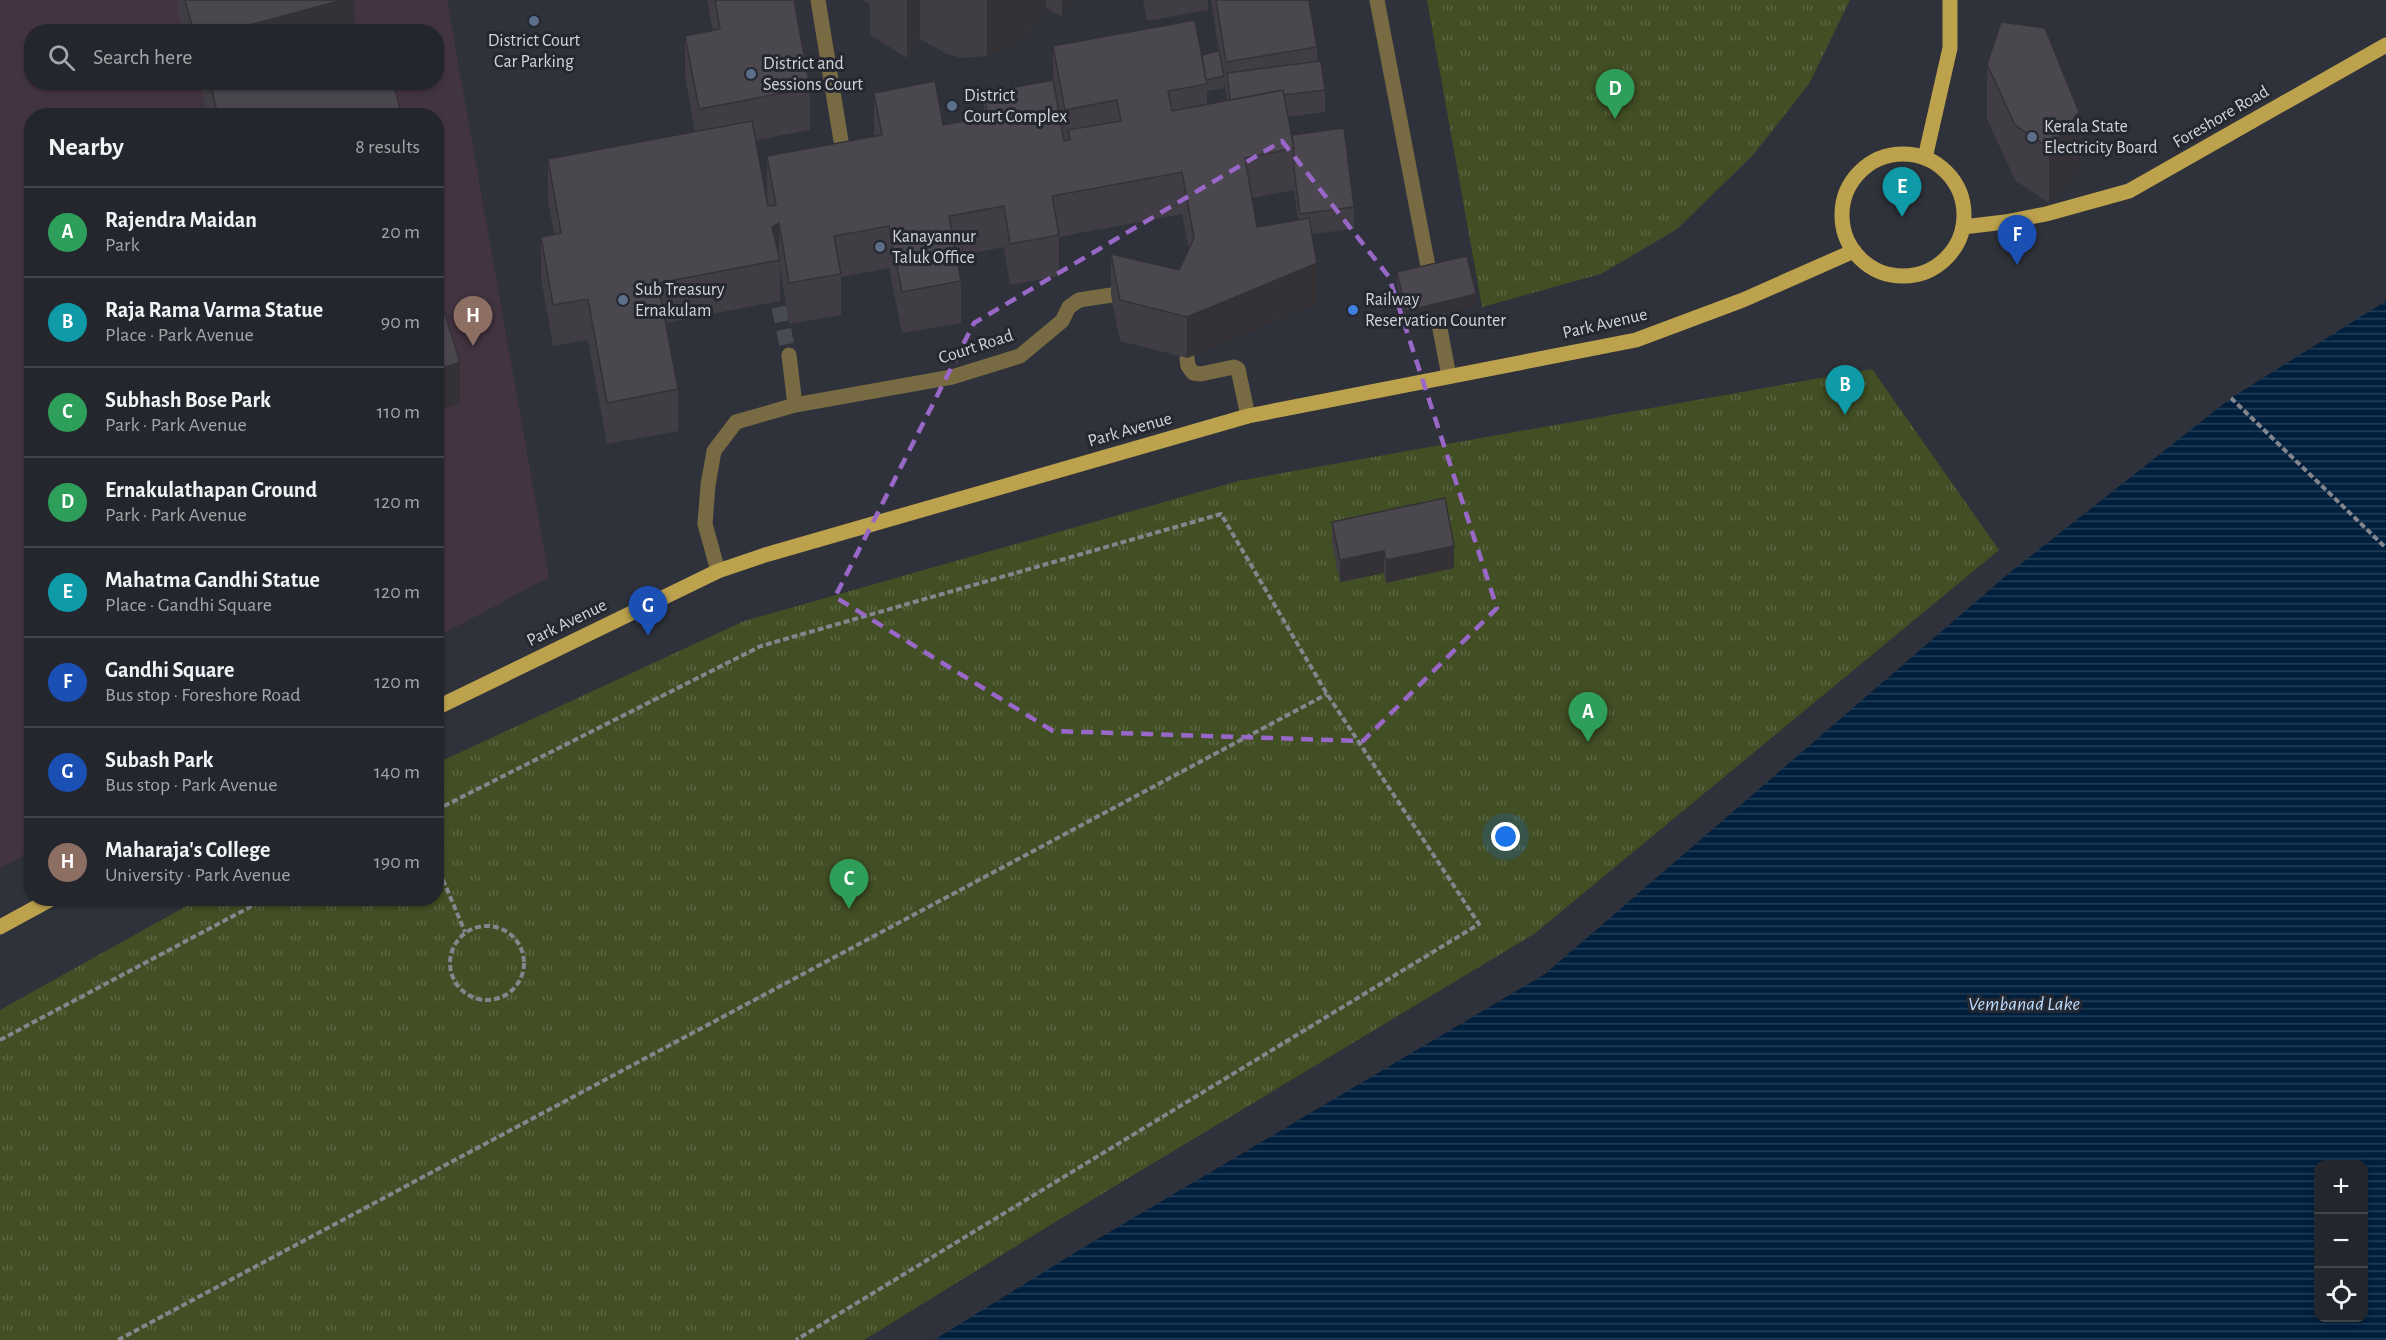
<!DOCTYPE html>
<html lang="en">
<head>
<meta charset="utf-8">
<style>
	body { margin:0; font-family:"Alegreya Sans",sans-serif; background:#2f3238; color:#f1f3f6 }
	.controls { position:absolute; right:18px; bottom:18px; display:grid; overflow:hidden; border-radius:12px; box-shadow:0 2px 4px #0004 }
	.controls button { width:54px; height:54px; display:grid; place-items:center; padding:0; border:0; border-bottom:2px solid #404348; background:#23262c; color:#f1f3f6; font:30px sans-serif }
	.you { position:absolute; left:1506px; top:837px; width:21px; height:21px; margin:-15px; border:4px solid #fff; border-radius:50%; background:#1a73e8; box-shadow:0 0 0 9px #1a73e833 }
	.badge { display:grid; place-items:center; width:39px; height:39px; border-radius:50%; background:#0dd5b5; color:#fff; font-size:20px; font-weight:700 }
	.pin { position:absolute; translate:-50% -50px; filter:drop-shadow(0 2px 3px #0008) }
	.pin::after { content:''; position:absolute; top:32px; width:21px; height:18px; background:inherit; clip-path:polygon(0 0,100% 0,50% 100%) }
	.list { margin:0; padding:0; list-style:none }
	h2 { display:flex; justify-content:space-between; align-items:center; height:78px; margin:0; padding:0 24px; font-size:26px }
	h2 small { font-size:20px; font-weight:400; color:#a3a5a9 }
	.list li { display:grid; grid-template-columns:39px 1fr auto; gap:18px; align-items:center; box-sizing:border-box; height:90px; padding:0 24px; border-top:2px solid #404348 }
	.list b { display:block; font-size:22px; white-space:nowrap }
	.list p { margin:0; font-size:20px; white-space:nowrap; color:#a3a5a9 }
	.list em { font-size:20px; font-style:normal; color:#a3a5a9 }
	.icon { flex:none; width:33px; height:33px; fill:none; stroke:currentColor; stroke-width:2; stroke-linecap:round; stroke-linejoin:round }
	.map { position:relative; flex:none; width:2386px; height:1340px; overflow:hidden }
	.search { position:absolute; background:#23262c; box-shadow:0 2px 4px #0004; left:24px; top:24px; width:420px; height:66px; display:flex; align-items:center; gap:15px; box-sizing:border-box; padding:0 21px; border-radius:24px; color:#a3a5a9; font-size:22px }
	.panel { position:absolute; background:#23262c; box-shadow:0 2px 4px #0004; left:24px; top:108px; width:420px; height:798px; border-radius:24px }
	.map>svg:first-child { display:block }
	.education { fill:#433441; fill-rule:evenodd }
	.park { fill:url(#park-tufts) }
	.water { fill:url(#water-rules); fill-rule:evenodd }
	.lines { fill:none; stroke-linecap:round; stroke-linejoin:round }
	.minor-tunnel { stroke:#474a52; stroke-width:15; stroke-dasharray:15 8; stroke-linecap:butt }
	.path { stroke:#84868d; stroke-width:4; stroke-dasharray:6 3; stroke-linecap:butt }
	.minor { stroke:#786b44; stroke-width:15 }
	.major { stroke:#bda24d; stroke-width:15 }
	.wall { fill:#403d44; fill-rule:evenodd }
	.shaded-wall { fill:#343237 }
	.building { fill:#4b474f; stroke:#343237; stroke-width:1.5 }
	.marked { fill:none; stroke:#9967c8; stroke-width:4.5; stroke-dasharray:12 8; stroke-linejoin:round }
	.service-dot { fill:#5c6f8a; stroke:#252830; stroke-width:2 }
	.shop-dot { fill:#3f7fe0; stroke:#252830; stroke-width:2 }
	.labels { text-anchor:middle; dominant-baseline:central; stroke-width:6; stroke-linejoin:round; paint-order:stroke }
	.poi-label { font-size:18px; fill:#d2d4d9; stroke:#252830; text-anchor:start }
	.street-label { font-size:18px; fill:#d2d4d9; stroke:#252830 }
	.water-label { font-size:20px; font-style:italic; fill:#bcdcff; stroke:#252830 }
</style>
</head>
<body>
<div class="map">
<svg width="2386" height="1340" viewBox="0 0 2386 1340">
	<defs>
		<pattern id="park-tufts" width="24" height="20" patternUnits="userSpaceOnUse" patternTransform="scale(1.5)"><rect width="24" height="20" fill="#424e24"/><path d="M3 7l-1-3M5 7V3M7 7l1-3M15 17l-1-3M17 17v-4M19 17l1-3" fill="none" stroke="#5c6743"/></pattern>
		<pattern id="water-rules" width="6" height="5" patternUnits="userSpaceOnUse" patternTransform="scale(1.5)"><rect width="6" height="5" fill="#001f3d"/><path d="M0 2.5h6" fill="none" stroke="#243f58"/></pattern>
	</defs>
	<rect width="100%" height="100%" fill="#2f323a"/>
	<path class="education" d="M 0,0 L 447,0 L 549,577 L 437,637 L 436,116 L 32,116 L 32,851 L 0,868 ZM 32,32 L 436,32 L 436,82 L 32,82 Z"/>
	<g class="park">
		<path d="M 1427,0 L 1850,0 L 1809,84 L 1753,155 L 1677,229 L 1601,274 L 1482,307 Z"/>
		<path d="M 1872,369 L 1999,550 L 1534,934 L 1052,1224 L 864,1340 L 0,1340 L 0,1010 L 199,899 L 436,898 L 437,763 L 744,621 L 1238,481 Z"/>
	</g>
	<path class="water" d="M 2386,301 L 2386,1340 L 934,1340 L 1081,1249 L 1545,974 L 2008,574 L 2231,398 ZM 2318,1164 L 2364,1164 L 2364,1318 L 2318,1318 Z"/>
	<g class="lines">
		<path class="minor-tunnel" d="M 779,307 L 789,355"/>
		<g class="path">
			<path d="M 2231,398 L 2386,548"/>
			<path d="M 436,810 L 761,646 L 1221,514 L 1327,694 L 1479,924 L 796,1340"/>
			<path d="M 436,863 L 465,932"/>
			<circle cx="487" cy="963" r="37"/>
			<path d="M 0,1040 L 267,898"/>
			<path d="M 118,1340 L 1327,694"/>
		</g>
		<g class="minor">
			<path d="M 818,0 L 842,147 L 837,161"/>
			<path d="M 1377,0 L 1449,376"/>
			<path d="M 1187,358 L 1188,366 L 1193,373 L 1201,374 L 1234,367 L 1238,369 L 1248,416"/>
			<path d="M 795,405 L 952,377 L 1020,356 L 1062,321 L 1069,307 L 1079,300 L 1131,292"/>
			<path d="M 718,571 L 705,524 L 708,485 L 714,451 L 736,422 L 795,405 L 789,355"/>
		</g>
		<g class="major">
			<circle cx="1903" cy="215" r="61"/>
			<path d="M 1925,158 L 1950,48 L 1950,0"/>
			<path d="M 1963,227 L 2005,222 L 2046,214 L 2129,191 L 2386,45"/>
			<path d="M 436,708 L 718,571 L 765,555 L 1248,416 L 1636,340 L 1743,300 L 1854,251"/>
			<path d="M 0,927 L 53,898"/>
		</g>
	</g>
	<g class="wall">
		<path d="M 178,0 L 355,0 L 355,32 L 183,32 L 178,15 Z"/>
		<path d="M 707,0 L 794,0 L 810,88 L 810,130 L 756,140 L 768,206 L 767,197 L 767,156 L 874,136 L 874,93 L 943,125 L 984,117 L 984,93 L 1053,80 L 1053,46 L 1202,55 L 1221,64 L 1211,0 L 1309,0 L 1317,47 L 1317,62 L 1325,90 L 1325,112 L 1288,117 L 1292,135 L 1354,207 L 1354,229 L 1312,234 L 1317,304 L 1187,358 L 1120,341 L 1111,295 L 1111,254 L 1179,270 L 1189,250 L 1182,214 L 1059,237 L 1059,276 L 1010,285 L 1004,247 L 956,256 L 961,281 L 961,323 L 902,333 L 889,268 L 841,277 L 841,315 L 789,324 L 780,267 L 780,301 L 665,323 L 678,389 L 678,431 L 607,444 L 588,340 L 553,346 L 541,278 L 541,237 L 554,234 L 548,200 L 548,159 L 695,132 L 685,77 L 685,36 L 713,31 ZM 1224,80 L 1227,100 L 1207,104 L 1207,91 L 1224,88 ZM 1294,190 L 1298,220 L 1257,227 L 1252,198 Z"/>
		<path d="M 863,0 L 1075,0 L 1062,17 L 1046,8 L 1030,34 L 1007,49 L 987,56 L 962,58 L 947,54 L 920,39 L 907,58 L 870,35 L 870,5 Z"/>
		<path d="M 1143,0 L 1208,0 L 1208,10 L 1147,21 Z"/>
		<path d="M 1987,64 L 2079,168 L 2049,203 L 2015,180 L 1987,119 Z"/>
		<path d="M 202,82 L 393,82 L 402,116 L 207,116 L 202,95 Z"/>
		<path d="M 1397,272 L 1476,306 L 1406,322 L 1397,283 Z"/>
		<path d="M 1332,522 L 1454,568 L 1386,583 L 1384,573 L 1340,582 L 1332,544 Z"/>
	</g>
	<g class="shaded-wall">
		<path d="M 342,0 L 355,0 L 355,32 L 223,32 Z"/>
		<path d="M 907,0 L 920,0 L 920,39 L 907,58 Z"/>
		<path d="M 987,0 L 1046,0 L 1046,8 L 1030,34 L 1007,49 L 987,56 Z"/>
		<path d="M 1062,0 L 1075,0 L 1062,17 Z"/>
		<path d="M 2079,112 L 2079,168 L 2049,203 L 2049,148 Z"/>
		<path d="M 779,223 L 779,260 L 772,227 Z"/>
		<path d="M 1317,263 L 1317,304 L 1187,358 L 1187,317 Z"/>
		<path d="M 1476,294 L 1476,306 L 1406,322 L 1406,311 Z"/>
		<path d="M 460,362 L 460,404 L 436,411 L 436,370 Z"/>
		<path d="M 1454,546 L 1454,568 L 1386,583 L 1386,560 Z"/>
		<path d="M 1384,551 L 1384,573 L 1340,582 L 1340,560 Z"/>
	</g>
	<g class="building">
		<path d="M 185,0 L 342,0 L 223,32 L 194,32 Z"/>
		<path d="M 715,0 L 794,0 L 810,88 L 699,109 L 685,36 L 720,29 Z"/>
		<path d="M 1216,0 L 1309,0 L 1317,47 L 1226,62 Z"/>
		<path d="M 1195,20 L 1207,84 L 1168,91 L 1172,111 L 1283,90 L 1294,148 L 1245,158 L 1257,227 L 1309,218 L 1317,263 L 1187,317 L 1120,300 L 1111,254 L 1179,270 L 1194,238 L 1182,172 L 1052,196 L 1059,235 L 1010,244 L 1004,206 L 949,216 L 961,281 L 902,292 L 889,226 L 834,236 L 841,274 L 789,283 L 779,223 L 772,227 L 780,260 L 658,283 L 678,389 L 607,403 L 588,299 L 553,305 L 541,237 L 561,233 L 548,159 L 752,121 L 768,206 L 776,205 L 767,156 L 882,135 L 874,93 L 935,81 L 943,125 L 988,117 L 984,93 L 1053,80 L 1064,141 L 1070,140 L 1068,130 L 1121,121 L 1117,100 L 1065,110 L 1053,46 Z"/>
		<path d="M 2001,22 L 2045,28 L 2079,112 L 2049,148 L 2015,125 L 1987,64 Z"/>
		<path d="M 310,25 L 311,32 L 285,32 Z"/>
		<path d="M 1219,51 L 1224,76 L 1206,80 L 1202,55 Z"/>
		<path d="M 1321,61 L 1325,90 L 1284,95 L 1283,90 L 1230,100 L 1227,73 Z"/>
		<path d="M 210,82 L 393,82 L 402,116 L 218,116 Z"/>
		<path d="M 1344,128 L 1354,207 L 1300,214 L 1294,169 L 1294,148 L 1292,135 Z"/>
		<path d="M 1467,256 L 1476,294 L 1406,311 L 1397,272 Z"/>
		<path d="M 436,285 L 460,362 L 436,370 Z"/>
		<path d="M 1445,498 L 1454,546 L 1386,560 L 1384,551 L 1340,560 L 1332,522 Z"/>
	</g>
	<path class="marked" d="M 1282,141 L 1389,277 L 1497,608 L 1363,741 L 1053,731 L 835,597 L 974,323 Z"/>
	<g class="service-dot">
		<circle cx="534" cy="21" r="6"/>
		<circle cx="751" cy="74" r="6"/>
		<circle cx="952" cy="106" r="6"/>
		<circle cx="2032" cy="137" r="6"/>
		<circle cx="880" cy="247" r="6"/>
		<circle cx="623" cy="300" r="6"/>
	</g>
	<circle class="shop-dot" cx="1353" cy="310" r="6"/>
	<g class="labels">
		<g class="poi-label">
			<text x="534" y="41" text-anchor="middle">District Court<tspan x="534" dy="21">Car Parking</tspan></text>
			<text x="763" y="64">District and<tspan x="763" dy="21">Sessions Court</tspan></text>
			<text x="964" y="96">District<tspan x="964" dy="21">Court Complex</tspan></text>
			<text x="2044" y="127">Kerala State<tspan x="2044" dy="21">Electricity Board</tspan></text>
			<text x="892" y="237">Kanayannur<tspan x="892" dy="21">Taluk Office</tspan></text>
			<text x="635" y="290">Sub Treasury<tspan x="635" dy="21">Ernakulam</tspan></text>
			<text x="1365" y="300">Railway<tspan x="1365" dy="21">Reservation Counter</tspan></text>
		</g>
		<g class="street-label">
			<text transform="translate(2221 117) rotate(-30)">Foreshore Road</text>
			<text transform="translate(1605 324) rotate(-13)">Park Avenue</text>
			<text transform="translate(976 347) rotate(-18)">Court Road</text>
			<text transform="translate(1130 430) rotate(-16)">Park Avenue</text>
			<text transform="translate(567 623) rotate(-26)">Park Avenue</text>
		</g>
		<g class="water-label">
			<text x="2024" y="1004">Vembanad Lake</text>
		</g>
	</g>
</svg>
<div class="controls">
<button>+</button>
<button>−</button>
<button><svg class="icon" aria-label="locate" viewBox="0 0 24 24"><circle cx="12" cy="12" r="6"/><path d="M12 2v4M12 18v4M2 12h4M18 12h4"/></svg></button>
</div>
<div class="you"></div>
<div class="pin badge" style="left:1588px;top:742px;background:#2e9e5b">A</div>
<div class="pin badge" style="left:1845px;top:415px;background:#0f9aa8">B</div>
<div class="pin badge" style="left:849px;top:909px;background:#2e9e5b">C</div>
<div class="pin badge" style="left:1615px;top:119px;background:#2e9e5b">D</div>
<div class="pin badge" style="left:1902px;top:217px;background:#0f9aa8">E</div>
<div class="pin badge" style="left:2017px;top:265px;background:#1a4fb4">F</div>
<div class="pin badge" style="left:648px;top:636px;background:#1a4fb4">G</div>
<div class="pin badge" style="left:473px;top:346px;background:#8d6e63">H</div>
<div class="search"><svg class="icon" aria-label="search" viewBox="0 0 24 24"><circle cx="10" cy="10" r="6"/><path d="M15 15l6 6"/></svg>Search here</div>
<section class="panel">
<h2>Nearby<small>8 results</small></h2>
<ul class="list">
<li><span class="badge" style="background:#2e9e5b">A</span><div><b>Rajendra Maidan</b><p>Park</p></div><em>20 m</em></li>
<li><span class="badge" style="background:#0f9aa8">B</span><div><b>Raja Rama Varma Statue</b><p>Place · Park Avenue</p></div><em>90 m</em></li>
<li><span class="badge" style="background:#2e9e5b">C</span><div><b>Subhash Bose Park</b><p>Park · Park Avenue</p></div><em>110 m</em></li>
<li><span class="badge" style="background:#2e9e5b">D</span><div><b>Ernakulathapan Ground</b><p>Park · Park Avenue</p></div><em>120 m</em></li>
<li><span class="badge" style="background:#0f9aa8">E</span><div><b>Mahatma Gandhi Statue</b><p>Place · Gandhi Square</p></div><em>120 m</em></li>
<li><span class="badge" style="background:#1a4fb4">F</span><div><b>Gandhi Square</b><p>Bus stop · Foreshore Road</p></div><em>120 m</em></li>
<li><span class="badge" style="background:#1a4fb4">G</span><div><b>Subash Park</b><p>Bus stop · Park Avenue</p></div><em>140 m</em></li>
<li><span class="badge" style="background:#8d6e63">H</span><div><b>Maharaja's College</b><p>University · Park Avenue</p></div><em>190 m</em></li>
</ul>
</section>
</div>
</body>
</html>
